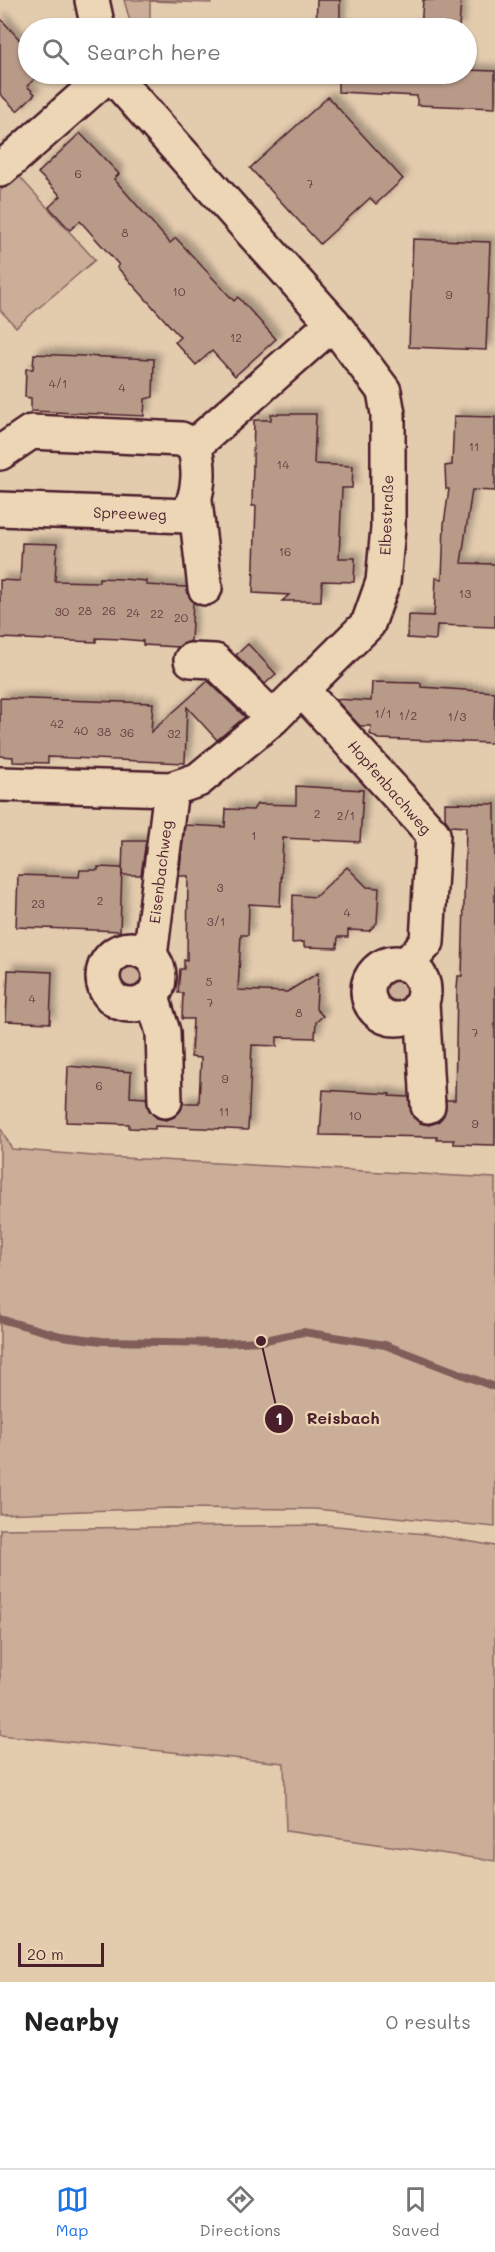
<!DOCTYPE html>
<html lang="en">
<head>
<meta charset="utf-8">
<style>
	body { margin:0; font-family:Mali,sans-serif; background:#f2f2f2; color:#222 }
	.scale { position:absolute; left:18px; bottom:15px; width:86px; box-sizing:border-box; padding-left:6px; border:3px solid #4a1f2b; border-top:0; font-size:16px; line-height:21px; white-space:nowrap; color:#4a1f2b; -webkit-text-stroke:4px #edd6b6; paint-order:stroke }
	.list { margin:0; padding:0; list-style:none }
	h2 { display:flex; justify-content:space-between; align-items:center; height:78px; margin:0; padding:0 24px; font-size:26px }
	h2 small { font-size:20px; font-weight:400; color:#767676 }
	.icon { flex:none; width:33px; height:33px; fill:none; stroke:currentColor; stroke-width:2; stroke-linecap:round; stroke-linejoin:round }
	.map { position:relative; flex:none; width:495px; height:1982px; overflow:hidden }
	.search { position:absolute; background:#fff; box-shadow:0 2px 4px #0004; left:18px; right:18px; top:18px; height:66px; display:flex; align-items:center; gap:15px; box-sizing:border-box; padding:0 21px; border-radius:33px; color:#767676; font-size:22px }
	.sheet { height:186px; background:#fff }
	nav { display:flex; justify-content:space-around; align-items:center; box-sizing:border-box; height:84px; border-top:2px solid #e0e0e0; background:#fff; font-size:16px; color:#767676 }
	nav a { display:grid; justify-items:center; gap:3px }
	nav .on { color:#1a73e8 }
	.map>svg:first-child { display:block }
	.green { fill:#caae98; stroke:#8a6662; stroke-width:1.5 }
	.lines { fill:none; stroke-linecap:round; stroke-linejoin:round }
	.stream { stroke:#815d5a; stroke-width:8 }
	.building { fill:#b89a89; stroke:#4a1f2b; stroke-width:1.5; filter:url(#shadow) }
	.street-casing { stroke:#4a1f2b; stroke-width:38 }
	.street { stroke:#edd6b6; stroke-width:33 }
	.labels { text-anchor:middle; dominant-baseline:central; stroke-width:4.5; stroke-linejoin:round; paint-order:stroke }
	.number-label { font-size:12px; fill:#663e42 }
	.street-label { font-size:15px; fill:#4a1f2b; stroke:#edd6b6 }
	.leader { fill:none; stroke:#4a1f2b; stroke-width:2 }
	.callout-dot { fill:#4a1f2b; stroke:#edd6b6; stroke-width:2 }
	.mark-label { font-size:18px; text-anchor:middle; font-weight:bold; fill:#fff }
	.callout-label { font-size:16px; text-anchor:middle; font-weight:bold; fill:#4a1f2b; stroke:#edd6b6; stroke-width:4.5; stroke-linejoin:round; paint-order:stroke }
</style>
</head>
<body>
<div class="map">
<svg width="495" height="1982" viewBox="0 0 495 1982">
	<defs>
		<filter id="shadow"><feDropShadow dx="5.5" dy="-5.5" stdDeviation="3" flood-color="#0004"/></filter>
	</defs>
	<rect width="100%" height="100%" fill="#e3cbae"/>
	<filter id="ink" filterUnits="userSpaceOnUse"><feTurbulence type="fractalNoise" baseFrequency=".0167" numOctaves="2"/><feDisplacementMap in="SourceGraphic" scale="12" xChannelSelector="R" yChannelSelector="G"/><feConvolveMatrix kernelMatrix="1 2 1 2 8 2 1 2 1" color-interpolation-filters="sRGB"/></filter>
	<g filter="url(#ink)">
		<g class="green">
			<path d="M 124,0 L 212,0 L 211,3 L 150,1 L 150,28 L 132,28 Z"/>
			<path d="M 17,174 L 95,260 L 16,327 L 0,310 L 0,191 Z"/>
			<circle cx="131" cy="978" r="18"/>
			<circle cx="396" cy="991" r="18"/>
			<path d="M 0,1127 L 12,1149 L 105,1157 L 495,1178 L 495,1527 L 315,1509 L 169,1508 L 0,1514 Z"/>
			<path d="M 325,1525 L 426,1534 L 495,1546 L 495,1861 L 286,1831 L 284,1763 L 0,1735 L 0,1529 Z"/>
		</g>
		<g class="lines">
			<path class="stream" d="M 0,1319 L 61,1336 L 102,1341 L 221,1343 L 261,1341 L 303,1332 L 385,1345 L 495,1387"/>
		</g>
		<g class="building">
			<path d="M 317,0 L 340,0 L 340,28 L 316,28 Z"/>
			<path d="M 423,0 L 461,0 L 459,28 L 421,28 Z"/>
			<path d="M 0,18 L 28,49 L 20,56 L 28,66 L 28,74 L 38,76 L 27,86 L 35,94 L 17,111 L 0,94 Z"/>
			<path d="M 466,70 L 495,71 L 495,108 L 417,105 L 417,96 L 338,92 L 338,74 L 466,74 Z"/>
			<path d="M 328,97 L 403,179 L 376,204 L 370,198 L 320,244 L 250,168 Z"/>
			<path d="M 80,133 L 119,174 L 114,179 L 170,243 L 176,238 L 234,301 L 238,297 L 276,339 L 235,376 L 212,351 L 196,365 L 175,342 L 180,337 L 117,267 L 119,265 L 80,221 L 70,230 L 49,207 L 61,196 L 38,173 Z"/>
			<path d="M 413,239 L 490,242 L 486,350 L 409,347 Z"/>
			<path d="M 34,354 L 154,359 L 153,397 L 145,399 L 144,416 L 31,411 L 31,398 L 25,397 L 26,369 L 33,369 Z"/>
			<path d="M 271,414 L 316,414 L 314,464 L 353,466 L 352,488 L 342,488 L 339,558 L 355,558 L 354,582 L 322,581 L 321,601 L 282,601 L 289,595 L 253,593 L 256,506 L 252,506 L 254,420 L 271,420 Z"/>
			<path d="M 454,416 L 495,417 L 495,491 L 472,490 L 461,563 L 495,564 L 495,627 L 437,625 L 436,640 L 407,638 L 408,615 L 434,616 L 436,578 L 442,579 L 444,524 L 449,489 L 446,489 L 445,466 L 452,465 Z"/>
			<path d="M 22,543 L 57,544 L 55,581 L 99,582 L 99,578 L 123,579 L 146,581 L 146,585 L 186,587 L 193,602 L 191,641 L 179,647 L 143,645 L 143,641 L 120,639 L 96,638 L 96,642 L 0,638 L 0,580 L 20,581 Z"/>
			<path d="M 248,644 L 276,674 L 265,684 L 236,655 Z"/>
			<path d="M 208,681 L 245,717 L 217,740 L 187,707 L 185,763 L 48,757 L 48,763 L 13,762 L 13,757 L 0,756 L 0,698 L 153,703 L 151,732 Z"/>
			<path d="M 372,682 L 421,683 L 421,687 L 495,692 L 493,743 L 378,739 L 370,734 L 371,726 L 360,726 L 335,699 L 371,701 Z"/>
			<path d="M 296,786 L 363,790 L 360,842 L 283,838 L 280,906 L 249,904 L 248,935 L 241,935 L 238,990 L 287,992 L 318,973 L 316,1009 L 323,1016 L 316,1022 L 315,1038 L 277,1037 L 277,1046 L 252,1045 L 248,1130 L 155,1126 L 155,1129 L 129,1128 L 129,1124 L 66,1122 L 68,1066 L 131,1072 L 130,1097 L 146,1098 L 149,1110 L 157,1118 L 166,1120 L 174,1117 L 181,1110 L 183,1103 L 199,1103 L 201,1058 L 191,1057 L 193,1019 L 182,1019 L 183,993 L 178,993 L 180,969 L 184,969 L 184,960 L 187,961 L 188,876 L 179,876 L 185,825 L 225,827 L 226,809 L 253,810 L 257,804 L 296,805 Z"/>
			<path d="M 445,803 L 495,804 L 495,1145 L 454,1144 L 454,1140 L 437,1140 L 437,1137 L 320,1135 L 323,1090 L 390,1094 L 389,1096 L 409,1097 L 413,1117 L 420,1123 L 429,1125 L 438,1122 L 444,1115 L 446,1100 L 455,1100 L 457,989 L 458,976 L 462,976 L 466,827 L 450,826 L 445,819 Z"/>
			<path d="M 123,841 L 146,841 L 141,875 L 122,875 Z"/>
			<path d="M 98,867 L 122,868 L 120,931 L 16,927 L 18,875 L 79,877 L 80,870 L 98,870 Z"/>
			<path d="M 347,867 L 367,887 L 379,888 L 377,923 L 369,931 L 348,930 L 348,937 L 338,937 L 337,948 L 304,947 L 304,942 L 292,943 L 293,895 L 315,897 Z"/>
			<path d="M 8,970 L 52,972 L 50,1023 L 6,1021 Z"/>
		</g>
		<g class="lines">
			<defs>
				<g id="street">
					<path d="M 92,0 L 98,28"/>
					<path d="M 0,170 L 109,74"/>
					<path d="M 0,453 L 31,432 L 181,439 L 194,446 L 333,323"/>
					<path d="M 195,501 L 205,588"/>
					<path d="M 0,509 L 187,516 C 199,495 201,469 194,446"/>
					<path d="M 191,660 L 215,661 L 273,718"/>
					<path d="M 303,691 L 433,834 L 427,942 L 407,964"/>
					<path d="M 0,784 L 171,789 L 198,780 L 273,718 L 368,624 L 383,582 L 388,528 L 388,414 L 384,391 L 333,323 L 111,74"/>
					<circle cx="131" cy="977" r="28"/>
					<path d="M 150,956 L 171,789"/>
					<circle cx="396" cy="991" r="28"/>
					<path d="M 152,997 L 163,1032 L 165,1101"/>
					<path d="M 422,1003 L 428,1106"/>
				</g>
			</defs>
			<use href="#street" class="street-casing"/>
			<use href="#street" class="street"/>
		</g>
	</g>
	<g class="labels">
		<g class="number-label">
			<text x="78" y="173">6</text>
			<text x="310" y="183">7</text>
			<text x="125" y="232">8</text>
			<text x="179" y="291">10</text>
			<text x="449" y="294">9</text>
			<text x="236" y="337">12</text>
			<text x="58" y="383">4/1</text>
			<text x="122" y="387">4</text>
			<text x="474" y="446">11</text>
			<text x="283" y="464">14</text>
			<text x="285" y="551">16</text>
			<text x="465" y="593">13</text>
			<text x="85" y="610">28</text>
			<text x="109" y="610">26</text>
			<text x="62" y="611">30</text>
			<text x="133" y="612">24</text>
			<text x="157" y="613">22</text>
			<text x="181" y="617">20</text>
			<text x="383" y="713">1/1</text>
			<text x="408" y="715">1/2</text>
			<text x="457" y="716">1/3</text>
			<text x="57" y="723">42</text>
			<text x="81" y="730">40</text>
			<text x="104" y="731">38</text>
			<text x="127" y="732">36</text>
			<text x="174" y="733">32</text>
			<text x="317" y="813">2</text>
			<text x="346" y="815">2/1</text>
			<text x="254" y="835">1</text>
			<text x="220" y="887">3</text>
			<text x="100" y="900">2</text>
			<text x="38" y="903">23</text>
			<text x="347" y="912">4</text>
			<text x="216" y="921">3/1</text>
			<text x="209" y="981">5</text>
			<text x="32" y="998">4</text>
			<text x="210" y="1002">7</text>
			<text x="299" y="1012">8</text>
			<text x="475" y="1032">7</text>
			<text x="225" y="1078">9</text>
			<text x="99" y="1085">6</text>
			<text x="224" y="1111">11</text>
			<text x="355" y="1115">10</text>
			<text x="475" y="1123">9</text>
		</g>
		<g class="street-label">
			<text transform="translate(130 513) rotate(2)">Spreeweg</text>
			<text transform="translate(386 515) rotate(-88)">Elbestraße</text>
			<text transform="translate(390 787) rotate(49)">Hopfenbachweg</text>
			<text transform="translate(160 872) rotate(-83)">Eisenbachweg</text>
		</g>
	</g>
	<path class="leader" d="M261 1341L279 1419"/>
	<g class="callout-dot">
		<circle cx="261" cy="1341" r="6"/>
		<circle cx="279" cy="1419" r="15"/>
	</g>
	<g class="mark-label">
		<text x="279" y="1425">1</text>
	</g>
	<g class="callout-label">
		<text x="343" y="1424">Reisbach</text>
	</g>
</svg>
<div class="scale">20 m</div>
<div class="search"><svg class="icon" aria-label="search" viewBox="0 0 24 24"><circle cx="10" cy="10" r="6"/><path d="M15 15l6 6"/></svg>Search here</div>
</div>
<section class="sheet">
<h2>Nearby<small>0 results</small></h2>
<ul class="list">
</ul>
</section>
<nav>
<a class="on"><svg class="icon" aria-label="map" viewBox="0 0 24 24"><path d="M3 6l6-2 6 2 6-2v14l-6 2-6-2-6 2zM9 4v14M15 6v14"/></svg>Map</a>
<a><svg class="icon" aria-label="directions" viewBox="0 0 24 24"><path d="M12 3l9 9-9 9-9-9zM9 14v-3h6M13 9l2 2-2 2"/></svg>Directions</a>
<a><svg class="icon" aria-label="saved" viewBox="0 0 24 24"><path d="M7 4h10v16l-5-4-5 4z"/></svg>Saved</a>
</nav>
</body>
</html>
